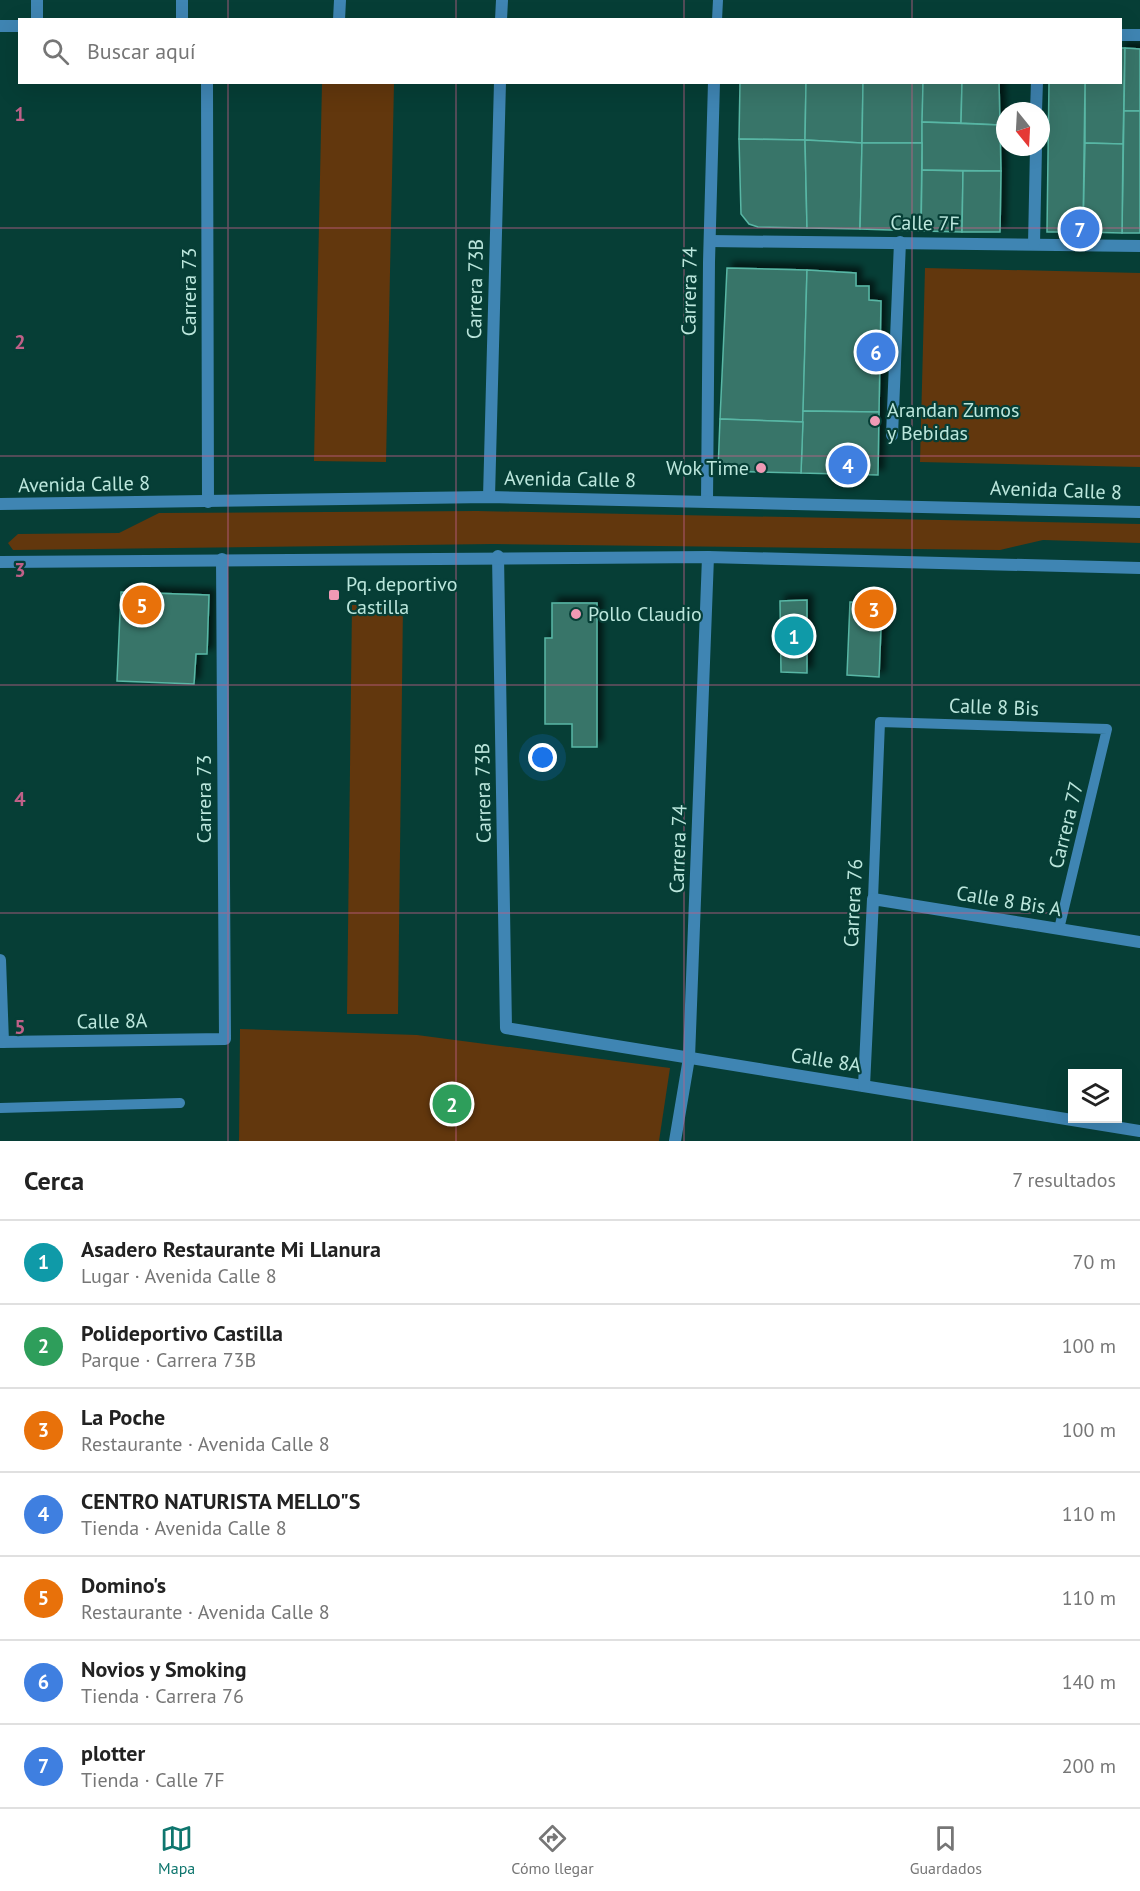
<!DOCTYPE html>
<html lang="es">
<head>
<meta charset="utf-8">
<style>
	body { margin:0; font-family:"PT Sans",sans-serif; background:#f2f2f2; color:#222 }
	.controls { position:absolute; right:18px; bottom:18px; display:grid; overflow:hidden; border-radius:0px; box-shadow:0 6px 24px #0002 }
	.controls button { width:54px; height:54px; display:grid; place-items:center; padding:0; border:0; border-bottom:2px solid #e0e0e0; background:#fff; color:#222; font:30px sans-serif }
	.compass { position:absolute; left:996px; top:102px; width:54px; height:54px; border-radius:50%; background:#fff; box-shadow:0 6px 24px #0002; rotate:162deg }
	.you { position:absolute; left:543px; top:758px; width:21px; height:21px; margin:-15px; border:4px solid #fff; border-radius:50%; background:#1a73e8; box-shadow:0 0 0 9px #1a73e833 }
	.badge { display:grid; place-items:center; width:39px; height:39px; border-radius:50%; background:#0f766e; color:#fff; font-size:20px; font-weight:700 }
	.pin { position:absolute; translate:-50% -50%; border:3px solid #fff; box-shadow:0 2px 6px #0006 }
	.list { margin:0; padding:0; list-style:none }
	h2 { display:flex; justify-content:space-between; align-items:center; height:78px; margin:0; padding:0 24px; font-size:26px }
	h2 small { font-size:20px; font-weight:400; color:#767676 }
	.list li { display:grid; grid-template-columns:39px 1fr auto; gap:18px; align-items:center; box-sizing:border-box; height:84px; padding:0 24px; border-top:2px solid #e0e0e0 }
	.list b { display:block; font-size:22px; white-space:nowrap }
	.list p { margin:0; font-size:20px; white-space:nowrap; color:#767676 }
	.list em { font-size:20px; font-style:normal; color:#767676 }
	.icon { flex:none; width:33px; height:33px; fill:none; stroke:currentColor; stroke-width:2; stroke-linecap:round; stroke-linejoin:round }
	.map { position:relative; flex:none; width:1140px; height:1141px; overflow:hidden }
	.search { position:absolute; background:#fff; box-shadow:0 6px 24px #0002; left:18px; right:18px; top:18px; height:66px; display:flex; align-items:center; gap:15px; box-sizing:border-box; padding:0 21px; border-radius:0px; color:#767676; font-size:22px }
	.sheet { height:666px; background:#fff }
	nav { display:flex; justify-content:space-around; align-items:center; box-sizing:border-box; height:84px; border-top:2px solid #e0e0e0; background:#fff; font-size:16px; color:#767676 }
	nav a { display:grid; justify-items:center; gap:3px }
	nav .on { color:#0f766e }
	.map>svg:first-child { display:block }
	.green { fill:#62370d }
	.building { fill:#397469; stroke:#58b7a5; stroke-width:1.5; filter:url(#shadow) }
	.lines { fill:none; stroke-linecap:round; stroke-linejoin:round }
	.service { stroke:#3f85b3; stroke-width:10 }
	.minor { stroke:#3f85b3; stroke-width:12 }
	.tertiary { stroke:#3f85b3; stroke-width:12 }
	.grid { fill:none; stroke:#c06088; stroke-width:1.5; stroke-opacity:0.55 }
	.poi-dot { fill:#f09ab5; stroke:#063e36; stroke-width:2 }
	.labels { text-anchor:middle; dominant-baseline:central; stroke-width:4.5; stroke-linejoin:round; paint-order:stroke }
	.street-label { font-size:20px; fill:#bce7dd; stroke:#063e36 }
	.poi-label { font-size:20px; fill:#bce7dd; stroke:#063e36; text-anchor:start }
	.grid-label { font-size:20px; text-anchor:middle; font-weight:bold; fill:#c06088; stroke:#063e36; stroke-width:4.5; stroke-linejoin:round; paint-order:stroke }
</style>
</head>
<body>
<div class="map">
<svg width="1140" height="1141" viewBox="0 0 1140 1141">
	<defs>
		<filter id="shadow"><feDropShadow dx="5.5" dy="-5.5" stdDeviation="3" flood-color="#0009"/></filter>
	</defs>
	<rect width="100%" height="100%" fill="#063e36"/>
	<g class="green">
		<path d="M 322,83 L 394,83 L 386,462 L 314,461 Z"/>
		<path d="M 925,268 L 1140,273 L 1140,467 L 920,462 Z"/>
		<path d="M 477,511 L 1140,524 L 1140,543 L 1043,540 L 1000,550 L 493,544 L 13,550 L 8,543 L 18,534 L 119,533 L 159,513 Z"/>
		<path d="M 352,605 L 403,605 L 398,1014 L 347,1014 Z"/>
		<path d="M 240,1029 L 417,1035 L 670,1068 L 659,1141 L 239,1141 Z"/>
	</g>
	<g class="building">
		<path d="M 1120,48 L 1125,48 L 1123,144 L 1085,143 L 1085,82 L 1120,82 Z"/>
		<path d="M 1125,48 L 1140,49 L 1140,111 L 1124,111 Z"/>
		<path d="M 740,82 L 806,82 L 805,140 L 739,139 Z"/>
		<path d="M 806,82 L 863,82 L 862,143 L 805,140 Z"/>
		<path d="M 863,82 L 923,82 L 922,143 L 862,143 Z"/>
		<path d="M 923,82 L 962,82 L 961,123 L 922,122 Z"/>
		<path d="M 962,82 L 999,82 L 1000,125 L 961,123 Z"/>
		<path d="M 1049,82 L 1085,82 L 1083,232 L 1047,232 Z"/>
		<path d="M 1124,111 L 1140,111 L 1140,233 L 1122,233 Z"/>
		<path d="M 922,122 L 1000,125 L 1001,171 L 922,170 Z"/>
		<path d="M 739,139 L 805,140 L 807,228 L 758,227 L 749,224 L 741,214 Z"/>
		<path d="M 805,140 L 862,143 L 860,229 L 807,228 Z"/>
		<path d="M 862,143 L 922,143 L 921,231 L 860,229 Z"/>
		<path d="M 1085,143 L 1123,144 L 1122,233 L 1083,232 Z"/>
		<path d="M 922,170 L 963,171 L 962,232 L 921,231 Z"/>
		<path d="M 963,171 L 1001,171 L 1000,232 L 962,232 Z"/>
		<path d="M 727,268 L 807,270 L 803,422 L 720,419 Z"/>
		<path d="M 807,270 L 856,273 L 856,286 L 869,286 L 869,300 L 881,301 L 879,412 L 803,411 Z"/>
		<path d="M 803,411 L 879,412 L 878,475 L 801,473 Z"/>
		<path d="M 720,419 L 803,422 L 801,473 L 718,471 Z"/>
		<path d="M 121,592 L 209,595 L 207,654 L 196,654 L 194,684 L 117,681 Z"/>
		<path d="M 807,600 L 807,673 L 781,672 L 780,601 Z"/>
		<path d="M 850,602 L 882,603 L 879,677 L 847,675 Z"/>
		<path d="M 552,603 L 597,603 L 597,747 L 572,747 L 572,724 L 545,724 L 545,638 L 552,638 Z"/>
	</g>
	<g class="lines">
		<g class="service">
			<path d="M 717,20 L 718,0"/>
			<path d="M 873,899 L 880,722 L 1107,729 L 1059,929"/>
			<path d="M 0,1108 L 180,1103"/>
		</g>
		<g class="minor">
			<path d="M 182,0 L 182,20"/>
			<path d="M 37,20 L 37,0"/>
			<path d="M 339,20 L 340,0"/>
			<path d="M 501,20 L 502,0"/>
			<path d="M 0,26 L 20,26"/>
			<path d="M 1120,35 L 1140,35"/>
			<path d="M 207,82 L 208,502"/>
			<path d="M 1036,111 L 1037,82"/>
			<path d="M 710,241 L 1140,246"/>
			<path d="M 1034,244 L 1036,147"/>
			<path d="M 892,435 L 900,242"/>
			<path d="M 489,497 L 500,82"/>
			<path d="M 707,501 L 709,262 L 714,82"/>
			<path d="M 498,556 L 506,1028 L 1140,1131"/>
			<path d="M 0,960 L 3,1042"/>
			<path d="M 0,1042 L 225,1039 L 222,559"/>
			<path d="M 864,1086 L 873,899 L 1140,942"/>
			<path d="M 675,1141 L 689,1058 L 708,557"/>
		</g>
		<g class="tertiary">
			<path d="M 0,504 L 489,497 L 1140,512"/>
			<path d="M 0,562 L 708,557 L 1140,568"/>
		</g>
	</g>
	<path class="grid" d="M 228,0 L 228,20M 456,0 L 456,20M 684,0 L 684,20M 912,0 L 912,20M 228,82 L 228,1141M 456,82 L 456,1141M 684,82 L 684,1141M 912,82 L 912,1141M 0,228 L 1140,228M 0,456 L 1140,456M 0,685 L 1140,685M 0,913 L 1140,913"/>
	<g class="poi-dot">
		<circle cx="875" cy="421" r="6"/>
		<circle cx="761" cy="468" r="6"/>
		<rect x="328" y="589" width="12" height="12" rx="3"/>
		<circle cx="576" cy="614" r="6"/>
	</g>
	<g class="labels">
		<g class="street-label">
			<text transform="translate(925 223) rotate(1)">Calle 7F</text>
			<text transform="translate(475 289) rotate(-89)">Carrera 73B</text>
			<text transform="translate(689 291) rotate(-89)">Carrera 74</text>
			<text transform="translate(189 292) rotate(-90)">Carrera 73</text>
			<text transform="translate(570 479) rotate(1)">Avenida Calle 8</text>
			<text transform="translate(84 484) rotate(-1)">Avenida Calle 8</text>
			<text transform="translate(1056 490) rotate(2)">Avenida Calle 8</text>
			<text transform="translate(994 707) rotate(2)">Calle 8 Bis</text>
			<text transform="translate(483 793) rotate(-91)">Carrera 73B</text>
			<text transform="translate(204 799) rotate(-90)">Carrera 73</text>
			<text transform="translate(1066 825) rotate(-76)">Carrera 77</text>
			<text transform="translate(678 849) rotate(-88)">Carrera 74</text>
			<text transform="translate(1009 901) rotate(9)">Calle 8 Bis A</text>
			<text transform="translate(853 903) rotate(-87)">Carrera 76</text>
			<text transform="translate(112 1021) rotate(-1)">Calle 8A</text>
			<text transform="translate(826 1060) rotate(9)">Calle 8A</text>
		</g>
		<g class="poi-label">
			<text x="887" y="410">Arandan Zumos<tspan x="887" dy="23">y Bebidas</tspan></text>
			<text x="749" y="468" text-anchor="end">Wok Time</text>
			<text x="346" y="584">Pq. deportivo<tspan x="346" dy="23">Castilla</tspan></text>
			<text x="588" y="614">Pollo Claudio</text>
		</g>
	</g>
	<g class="grid-label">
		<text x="20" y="121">1</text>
		<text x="20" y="349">2</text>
		<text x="20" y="577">3</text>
		<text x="20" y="806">4</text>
		<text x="20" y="1034">5</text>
	</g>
</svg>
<div class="controls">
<button><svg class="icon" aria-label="layers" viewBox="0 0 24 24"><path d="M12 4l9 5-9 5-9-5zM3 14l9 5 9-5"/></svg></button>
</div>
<svg class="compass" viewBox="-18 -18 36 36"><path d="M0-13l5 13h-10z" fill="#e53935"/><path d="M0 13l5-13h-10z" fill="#767676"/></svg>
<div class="you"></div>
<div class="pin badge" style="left:794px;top:636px;background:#0f9aa8">1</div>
<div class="pin badge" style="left:452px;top:1104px;background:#2e9e5b">2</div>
<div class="pin badge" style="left:874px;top:609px;background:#e8710a">3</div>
<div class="pin badge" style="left:848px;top:465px;background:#3f7fe0">4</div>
<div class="pin badge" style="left:142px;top:605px;background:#e8710a">5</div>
<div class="pin badge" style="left:876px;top:352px;background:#3f7fe0">6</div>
<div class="pin badge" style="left:1080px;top:229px;background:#3f7fe0">7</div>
<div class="search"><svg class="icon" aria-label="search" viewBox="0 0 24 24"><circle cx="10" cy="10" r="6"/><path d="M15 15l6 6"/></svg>Buscar aquí</div>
</div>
<section class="sheet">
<h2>Cerca<small>7 resultados</small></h2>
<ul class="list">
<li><span class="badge" style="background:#0f9aa8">1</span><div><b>Asadero Restaurante Mi Llanura</b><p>Lugar · Avenida Calle 8</p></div><em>70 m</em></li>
<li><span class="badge" style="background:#2e9e5b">2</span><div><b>Polideportivo Castilla</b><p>Parque · Carrera 73B</p></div><em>100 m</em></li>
<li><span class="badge" style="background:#e8710a">3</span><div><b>La Poche</b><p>Restaurante · Avenida Calle 8</p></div><em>100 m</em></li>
<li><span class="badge" style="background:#3f7fe0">4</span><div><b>CENTRO NATURISTA MELLO&quot;S</b><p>Tienda · Avenida Calle 8</p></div><em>110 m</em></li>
<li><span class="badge" style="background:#e8710a">5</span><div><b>Domino's</b><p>Restaurante · Avenida Calle 8</p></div><em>110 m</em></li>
<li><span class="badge" style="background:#3f7fe0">6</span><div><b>Novios y Smoking</b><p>Tienda · Carrera 76</p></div><em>140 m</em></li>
<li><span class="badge" style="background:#3f7fe0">7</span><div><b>plotter</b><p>Tienda · Calle 7F</p></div><em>200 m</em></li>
</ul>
</section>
<nav>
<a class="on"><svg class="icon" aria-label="map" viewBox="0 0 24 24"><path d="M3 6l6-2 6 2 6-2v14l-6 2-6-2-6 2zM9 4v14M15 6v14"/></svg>Mapa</a>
<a><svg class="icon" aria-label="directions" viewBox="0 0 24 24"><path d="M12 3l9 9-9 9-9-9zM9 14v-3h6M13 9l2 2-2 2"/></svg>Cómo llegar</a>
<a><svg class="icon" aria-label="saved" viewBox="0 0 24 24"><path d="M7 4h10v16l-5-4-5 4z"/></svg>Guardados</a>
</nav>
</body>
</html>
